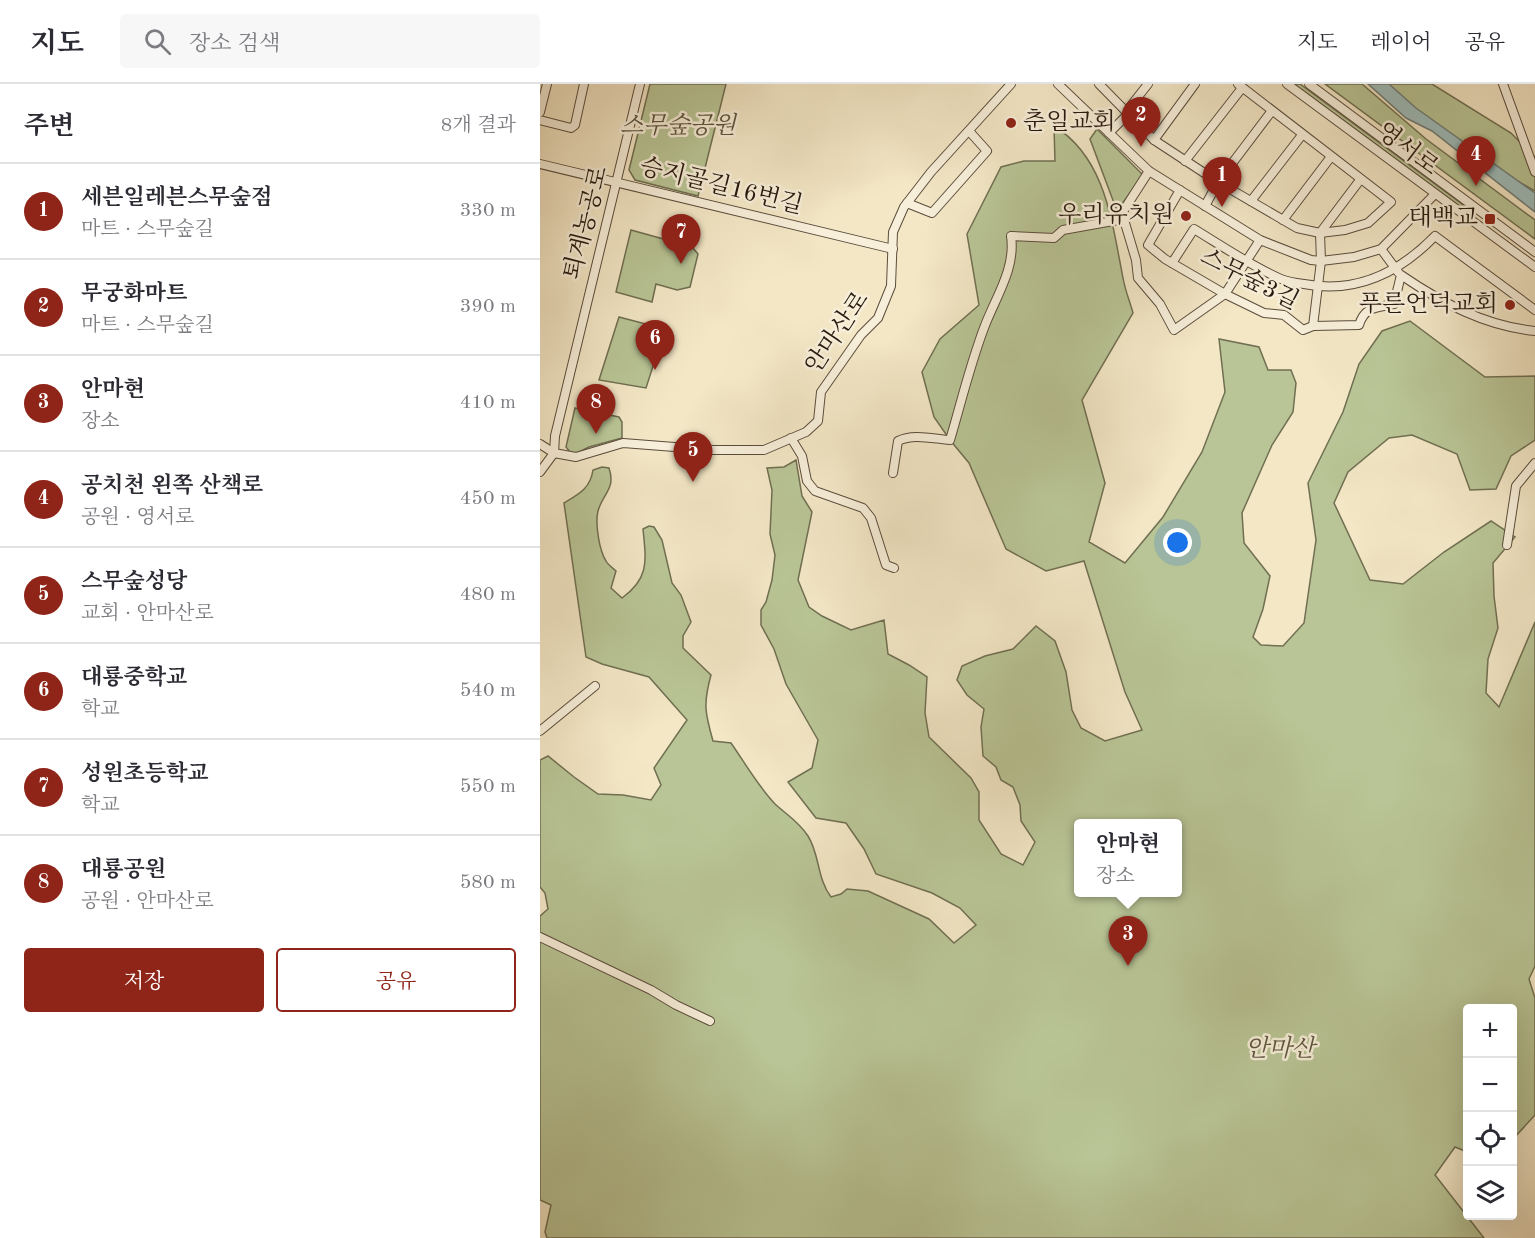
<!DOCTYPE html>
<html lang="ko">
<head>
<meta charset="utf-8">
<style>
	body { margin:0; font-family:"Old Standard TT","Noto Serif KR",serif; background:#f7f7f7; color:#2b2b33 }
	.controls { position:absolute; right:18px; bottom:18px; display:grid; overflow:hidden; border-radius:6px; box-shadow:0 6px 24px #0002 }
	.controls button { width:54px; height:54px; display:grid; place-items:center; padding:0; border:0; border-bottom:2px solid #e1e1e2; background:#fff; color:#2b2b33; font:30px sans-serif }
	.you { position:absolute; left:638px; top:459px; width:21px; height:21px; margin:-15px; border:4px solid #fff; border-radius:50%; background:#1a73e8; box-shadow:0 0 0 9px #1a73e833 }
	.badge { display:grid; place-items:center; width:39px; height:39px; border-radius:50%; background:#8f2418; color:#fff; font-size:20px; font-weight:700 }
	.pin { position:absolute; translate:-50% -50px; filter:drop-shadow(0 2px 3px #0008) }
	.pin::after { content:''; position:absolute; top:32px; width:21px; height:18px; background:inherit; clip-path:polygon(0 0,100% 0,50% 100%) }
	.popup { position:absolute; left:534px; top:735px; width:108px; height:78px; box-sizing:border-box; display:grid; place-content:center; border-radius:6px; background:#fff; filter:drop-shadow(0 2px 4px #0005); font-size:20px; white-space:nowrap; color:#7c7c81 }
	.popup b { font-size:22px; color:#2b2b33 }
	.popup::after { content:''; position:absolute; left:50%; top:100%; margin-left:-12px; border:12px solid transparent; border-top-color:#fff }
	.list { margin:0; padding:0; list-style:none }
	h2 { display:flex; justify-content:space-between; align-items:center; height:78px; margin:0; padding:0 24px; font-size:26px }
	h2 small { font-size:20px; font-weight:400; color:#7c7c81 }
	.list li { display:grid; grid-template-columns:39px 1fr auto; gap:18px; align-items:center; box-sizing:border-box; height:96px; padding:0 24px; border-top:2px solid #e1e1e2 }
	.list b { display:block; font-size:22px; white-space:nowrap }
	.list p { margin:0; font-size:20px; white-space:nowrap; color:#7c7c81 }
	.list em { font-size:20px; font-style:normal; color:#7c7c81 }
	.actions { display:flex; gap:12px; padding:18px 24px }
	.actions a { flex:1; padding:14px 0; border:2px solid #8f2418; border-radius:6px; text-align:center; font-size:21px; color:#8f2418 }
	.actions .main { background:#8f2418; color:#fff }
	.icon { flex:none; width:33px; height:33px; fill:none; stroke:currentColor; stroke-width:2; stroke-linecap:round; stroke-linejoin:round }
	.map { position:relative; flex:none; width:995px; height:1154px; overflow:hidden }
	header { display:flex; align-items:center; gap:36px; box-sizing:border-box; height:84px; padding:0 30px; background:#fff; border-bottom:2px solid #e1e1e2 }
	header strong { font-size:28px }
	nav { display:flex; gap:33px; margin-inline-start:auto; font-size:21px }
	.search { width:420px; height:54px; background:#f7f7f7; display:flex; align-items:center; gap:15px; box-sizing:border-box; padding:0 21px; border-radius:6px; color:#7c7c81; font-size:22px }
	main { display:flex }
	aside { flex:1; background:#fff }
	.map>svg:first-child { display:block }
	.green { fill:#b9c596; stroke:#706f52; stroke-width:1.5; fill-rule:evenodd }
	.water { fill:#9ebebd; stroke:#6f7c77; stroke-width:1.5 }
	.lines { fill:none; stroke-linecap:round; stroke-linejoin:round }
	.minor-casing { stroke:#5b4c3c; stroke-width:10 }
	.minor { stroke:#f7efda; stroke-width:8 }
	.poi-dot { fill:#8f2418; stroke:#f7efda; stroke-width:2 }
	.labels { text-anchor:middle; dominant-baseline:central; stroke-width:5; stroke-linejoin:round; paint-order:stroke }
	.poi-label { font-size:24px; fill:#28190e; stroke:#f7efda; text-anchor:end }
	.park-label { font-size:24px; font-style:italic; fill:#5b553e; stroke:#f7efda }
	.street-label { font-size:24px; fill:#28190e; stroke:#f7efda }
</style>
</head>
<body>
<header>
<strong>지도</strong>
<div class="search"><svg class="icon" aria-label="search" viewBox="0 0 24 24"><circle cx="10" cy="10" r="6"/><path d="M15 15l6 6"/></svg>장소 검색</div>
<nav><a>지도</a><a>레이어</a><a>공유</a></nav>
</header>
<main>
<aside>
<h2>주변<small>8개 결과</small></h2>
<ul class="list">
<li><span class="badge">1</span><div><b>세븐일레븐스무숲점</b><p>마트 · 스무숲길</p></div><em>330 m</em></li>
<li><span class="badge">2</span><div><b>무궁화마트</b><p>마트 · 스무숲길</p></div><em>390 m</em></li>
<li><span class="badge">3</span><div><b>안마현</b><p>장소</p></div><em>410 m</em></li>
<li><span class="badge">4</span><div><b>공치천 왼쪽 산책로</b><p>공원 · 영서로</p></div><em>450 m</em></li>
<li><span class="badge">5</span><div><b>스무숲성당</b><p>교회 · 안마산로</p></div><em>480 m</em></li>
<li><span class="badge">6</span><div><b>대룡중학교</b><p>학교</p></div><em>540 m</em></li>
<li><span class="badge">7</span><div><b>성원초등학교</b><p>학교</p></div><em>550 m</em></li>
<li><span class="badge">8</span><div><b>대룡공원</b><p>공원 · 안마산로</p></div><em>580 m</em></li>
</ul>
<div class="actions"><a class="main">저장</a><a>공유</a></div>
</aside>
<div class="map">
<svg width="995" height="1154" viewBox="0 0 995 1154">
	<rect width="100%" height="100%" fill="#f3e7c6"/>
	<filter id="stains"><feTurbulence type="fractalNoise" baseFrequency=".00333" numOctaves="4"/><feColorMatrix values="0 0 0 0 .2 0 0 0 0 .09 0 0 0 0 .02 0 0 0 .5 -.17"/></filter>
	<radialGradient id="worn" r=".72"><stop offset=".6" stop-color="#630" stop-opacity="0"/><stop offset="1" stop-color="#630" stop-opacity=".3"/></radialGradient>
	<g class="green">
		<path d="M 110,0 L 186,0 L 158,112 L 95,96 L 89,86 Z"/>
		<path d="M 754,0 L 760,0 L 922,120 L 924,123 L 922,124 Z"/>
		<path d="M 785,0 L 822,0 L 886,55 L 995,136 L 995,155 Z"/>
		<path d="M 838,0 L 892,0 L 971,49 L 995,73 L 995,107 L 929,69 Z"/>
		<path d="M 514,42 C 566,74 572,139 583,194 C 585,206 590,218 593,229 L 542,316 L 565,399 L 549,458 L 585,479 L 623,433 L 662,368 L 685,308 L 679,255 L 719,263 L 728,286 L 751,286 L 756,299 L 753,328 L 732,361 L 702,429 L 704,459 L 730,492 L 723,525 L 713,553 L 721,561 L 743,562 L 764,539 L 776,456 L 768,399 L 803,328 L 819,280 L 842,247 L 870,237 L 945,293 L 995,292 L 995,356 L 971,372 L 956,405 L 930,406 L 917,370 L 872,351 L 849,354 L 808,388 L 794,419 L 830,496 L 863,500 L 904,468 L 951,437 L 975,453 L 953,479 L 954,512 L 958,544 L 948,575 L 946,609 L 959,623 L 995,538 L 995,882 L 989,895 L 995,914 L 995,1031 L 973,1055 L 972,924 L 928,924 L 927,1068 L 915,1063 L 895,1091 L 944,1154 L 7,1154 L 5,1148 L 11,1121 L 0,1116 L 0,832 L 8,825 L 5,809 L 0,803 L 0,676 L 8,672 L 34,693 L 58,710 L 83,711 L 111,716 L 121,701 L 114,684 L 147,636 L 109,593 L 62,580 L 46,573 L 24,419 C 39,410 50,405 53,386 L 62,383 L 69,384 C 76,405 63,409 58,427 C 55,439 59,466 66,477 C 68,481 73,484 76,487 L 71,504 L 82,514 C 110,494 106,476 103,445 L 109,442 L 114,443 L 122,456 L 132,499 L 141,511 L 151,538 L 143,552 L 143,564 L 171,591 C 163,620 165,629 173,657 L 191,659 C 205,679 218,702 235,720 C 247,731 259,738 268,752 C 280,771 277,795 291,813 L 301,810 L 307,805 L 328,807 L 389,835 L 414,859 L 436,841 L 420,824 L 392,809 L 336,790 L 324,765 L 306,739 L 276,734 L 248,698 L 272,684 L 278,656 L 246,600 L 234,565 L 221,541 L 221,526 L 226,518 L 232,496 L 235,471 L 230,450 L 232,406 L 227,384 L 244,383 L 256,376 L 262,412 L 272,428 L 258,496 L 269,523 L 282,532 L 311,546 L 344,536 L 348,570 L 369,581 L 387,593 L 385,629 L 389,653 L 431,694 L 439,708 L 439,736 L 461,770 L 483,781 L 495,758 L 481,737 L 480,721 L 473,703 L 461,696 L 456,683 L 443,672 L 441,643 L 444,625 L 427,611 L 417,596 L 422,582 L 445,572 L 473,565 L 496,542 L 515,557 L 526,588 L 532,626 L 541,644 L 565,657 L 602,646 L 585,608 L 544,477 L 506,487 L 466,465 L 429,379 L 410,356 L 394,333 L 382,288 L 400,255 L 439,221 L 427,150 L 461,83 L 484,77 L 515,77 ZM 538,740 L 638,740 L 638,808 L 538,808 Z"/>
		<path d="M 557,45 L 603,91 L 577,127 L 550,55 Z"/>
		<path d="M 91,146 L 152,163 L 158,170 L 150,203 L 137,206 L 116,200 L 112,218 L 76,208 Z"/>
		<path d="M 79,233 L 125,245 L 106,304 L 59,296 Z"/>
		<path d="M 35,324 L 79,333 L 82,338 L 82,354 L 49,363 L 35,370 L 30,368 L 26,363 Z"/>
	</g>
	<path class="water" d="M 828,0 L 849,0 L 876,24 L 995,109 L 995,128 L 892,47 L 866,34 Z"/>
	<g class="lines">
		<defs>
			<g id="minor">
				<path d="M 518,0 L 609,87 L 720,156 L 771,176 L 781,177 L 814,173 L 841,165 L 895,110"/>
				<path d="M 559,0 L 614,56 L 678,98 L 757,144 L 780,149 L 805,146 L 828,139 L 851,118 L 698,0"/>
				<path d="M 747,0 L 995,183"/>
				<path d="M 769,0 L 995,168"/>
				<path d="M 963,0 L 995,88"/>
				<path d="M 0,28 L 7,0"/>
				<path d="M 586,28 L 608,0"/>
				<path d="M 0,36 L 31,44 L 35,41 L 44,0"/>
				<path d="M 569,49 L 588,30"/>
				<path d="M 614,56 L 655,0"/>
				<path d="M 645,77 L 702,4"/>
				<path d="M 0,80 L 353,165"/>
				<path d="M 609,87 L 582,129 L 596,176 L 598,194 L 620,220 L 634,246 L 685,210 L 720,156"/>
				<path d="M 640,106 L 608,161 L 625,175 L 685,210 L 724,229 L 744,231 L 763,246 L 773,242 L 819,241 C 825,222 836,224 854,220 L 861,191 C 902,219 945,242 995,247"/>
				<path d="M 711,117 L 762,51"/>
				<path d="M 367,119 L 392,129 L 447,67 L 429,47"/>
				<path d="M 665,122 L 678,98 L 731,28"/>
				<path d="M 743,136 L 790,74"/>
				<path d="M 841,165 L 858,188"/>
				<path d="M 632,179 L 654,145 C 682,162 711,182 741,195 C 748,198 756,199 764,200 C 816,210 859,189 895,152 L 995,226"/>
				<path d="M 773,242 L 781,177 L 780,149 L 820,96"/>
				<path d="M 251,354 L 262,372 L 267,397 L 275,407 L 323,424 L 331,434 L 346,481 L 354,484"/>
				<path d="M 0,360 L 14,369 L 36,373 L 83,359 L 173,366 L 224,366 L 266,348 L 278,337 L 281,308 L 321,251 L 338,234 L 351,202 L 353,148 L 364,123 L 391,88 L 471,0"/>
				<path d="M 0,388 L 14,369 L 15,352 L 100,0"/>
				<path d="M 353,389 L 358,357 C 373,349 394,355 410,356 C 421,319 430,281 444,244 C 455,214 476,185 471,152 L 514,154 L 523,146 L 584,135"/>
				<path d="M 967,461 L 976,402 L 995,379"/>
				<path d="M 0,647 L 55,602"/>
				<path d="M 0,853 L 111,906 L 136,921 L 170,937"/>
			</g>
		</defs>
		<use href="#minor" class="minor-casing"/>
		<use href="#minor" class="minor"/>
	</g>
	<g class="poi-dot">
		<circle cx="471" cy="39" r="6"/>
		<circle cx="646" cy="132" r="6"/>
		<rect x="944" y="129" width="12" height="12" rx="3"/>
		<circle cx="970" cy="221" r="6"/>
	</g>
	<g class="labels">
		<g class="poi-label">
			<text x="483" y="39" text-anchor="start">춘일교회</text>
			<text x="634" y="132">우리유치원</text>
			<text x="938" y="135">태백교</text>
			<text x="958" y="221">푸른언덕교회</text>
		</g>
		<g class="park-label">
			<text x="138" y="43">스무숲공원</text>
			<text x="740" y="966">안마산</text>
		</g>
		<g class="street-label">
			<text transform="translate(867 66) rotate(37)">영서로</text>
			<text transform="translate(181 103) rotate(14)">승지골길16번길</text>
			<text transform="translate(47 139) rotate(-76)">퇴계농공로</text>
			<text transform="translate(709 196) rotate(27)">스무숲3길</text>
			<text transform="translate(298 249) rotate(-56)">안마산로</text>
		</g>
	</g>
	<rect width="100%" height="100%" filter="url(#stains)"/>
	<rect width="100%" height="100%" fill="url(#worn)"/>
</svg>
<div class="controls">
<button>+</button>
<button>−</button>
<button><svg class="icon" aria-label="locate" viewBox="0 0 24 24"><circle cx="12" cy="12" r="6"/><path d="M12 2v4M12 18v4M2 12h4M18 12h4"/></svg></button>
<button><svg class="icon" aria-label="layers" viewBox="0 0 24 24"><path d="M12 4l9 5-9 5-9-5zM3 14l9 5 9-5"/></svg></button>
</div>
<div class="you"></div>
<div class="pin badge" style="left:682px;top:123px">1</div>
<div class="pin badge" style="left:601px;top:63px">2</div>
<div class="pin badge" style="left:588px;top:882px">3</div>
<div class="popup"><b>안마현</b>장소</div>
<div class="pin badge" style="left:936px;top:102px">4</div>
<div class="pin badge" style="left:153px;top:398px">5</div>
<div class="pin badge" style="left:115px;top:286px">6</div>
<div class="pin badge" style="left:141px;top:180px">7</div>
<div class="pin badge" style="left:56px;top:350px">8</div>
</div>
</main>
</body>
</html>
